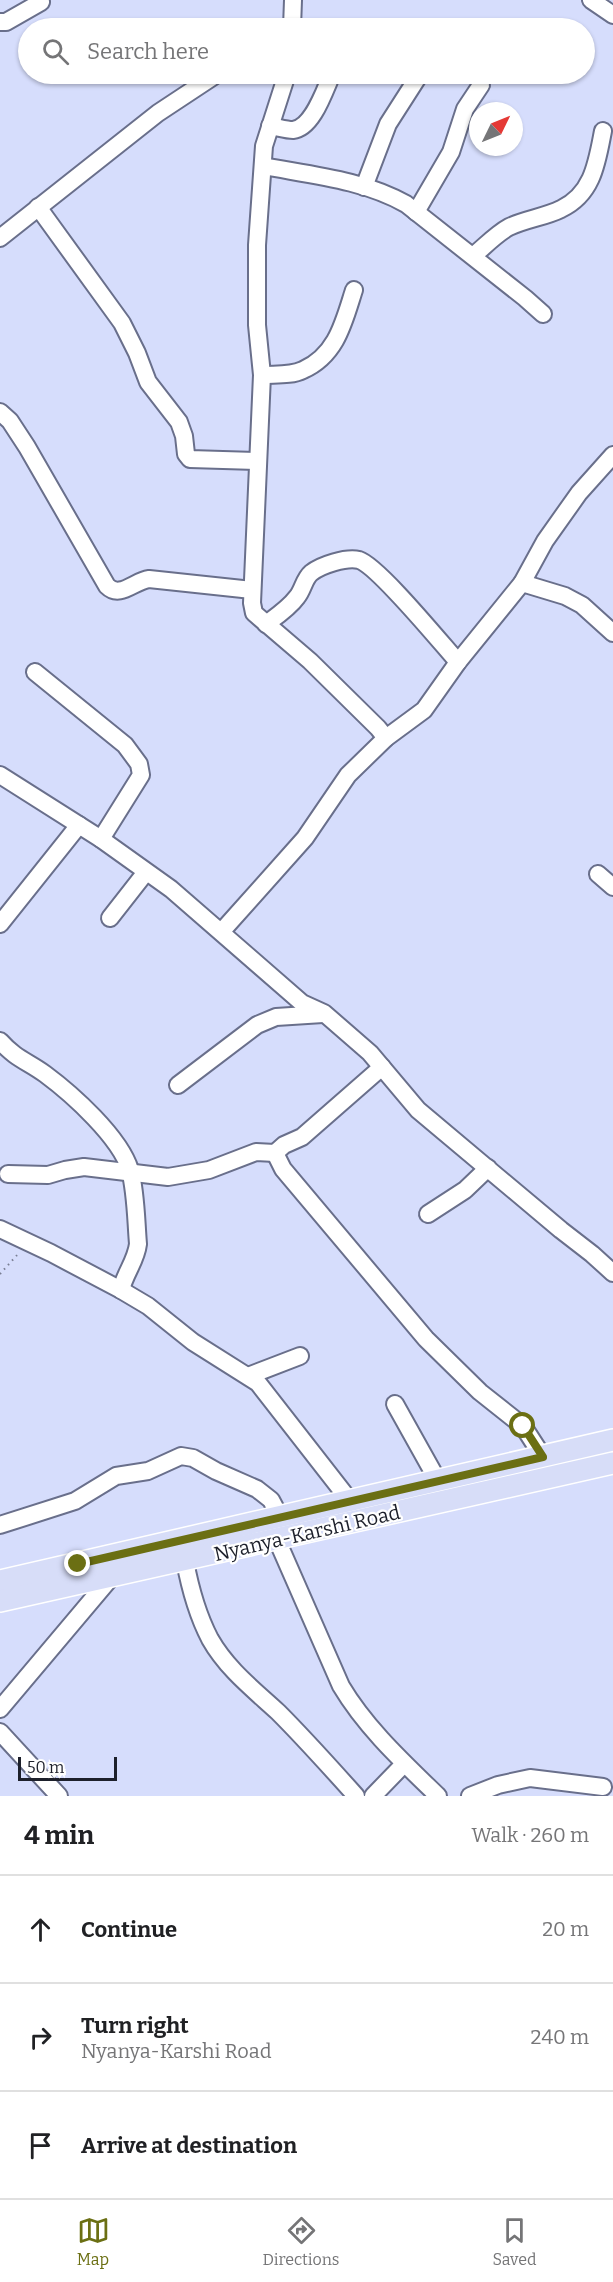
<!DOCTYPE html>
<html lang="en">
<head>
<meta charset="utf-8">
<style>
	body { margin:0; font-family:Bitter,serif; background:#f6f6f6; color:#202124 }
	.compass { position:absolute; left:469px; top:102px; width:54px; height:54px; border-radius:50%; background:#fff; box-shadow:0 2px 4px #0004; rotate:47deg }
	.scale { position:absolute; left:18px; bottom:15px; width:99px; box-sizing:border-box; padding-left:6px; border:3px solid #1d202b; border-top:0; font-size:16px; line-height:21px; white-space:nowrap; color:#1d202b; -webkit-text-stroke:4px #fff; paint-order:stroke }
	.stop { position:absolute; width:18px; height:18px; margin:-14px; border:4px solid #6b6f13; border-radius:50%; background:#fff }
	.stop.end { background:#6b6f13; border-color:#fff; box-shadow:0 2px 6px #0008 }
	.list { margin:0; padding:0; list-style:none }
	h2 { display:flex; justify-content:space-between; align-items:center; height:78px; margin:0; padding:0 24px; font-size:26px }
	h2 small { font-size:20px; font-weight:400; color:#757577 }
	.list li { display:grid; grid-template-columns:39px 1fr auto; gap:18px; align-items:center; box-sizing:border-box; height:108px; padding:0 24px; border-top:2px solid #e0e0e0 }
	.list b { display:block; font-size:22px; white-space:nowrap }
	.list p { margin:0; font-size:20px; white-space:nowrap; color:#757577 }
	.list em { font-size:20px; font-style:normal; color:#757577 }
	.icon { flex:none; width:33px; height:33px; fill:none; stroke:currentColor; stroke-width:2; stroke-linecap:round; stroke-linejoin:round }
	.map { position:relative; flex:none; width:613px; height:1796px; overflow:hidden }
	.search { position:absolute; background:#fff; box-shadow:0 2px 4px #0004; left:18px; right:18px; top:18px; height:66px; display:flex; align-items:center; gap:15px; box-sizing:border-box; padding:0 21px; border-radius:33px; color:#757577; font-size:22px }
	.sheet { height:402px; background:#fff }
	nav { display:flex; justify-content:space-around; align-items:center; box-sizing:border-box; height:84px; border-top:2px solid #e0e0e0; background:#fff; font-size:16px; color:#757577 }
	nav a { display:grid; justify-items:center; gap:3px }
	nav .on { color:#6b6f13 }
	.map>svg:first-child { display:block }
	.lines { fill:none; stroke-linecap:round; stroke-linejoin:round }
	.minor-casing { stroke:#696f8b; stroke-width:20 }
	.major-casing { stroke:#fff; stroke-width:24 }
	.path { stroke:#787d92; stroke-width:2; stroke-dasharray:1.5 4.5; stroke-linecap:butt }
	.minor { stroke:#fff; stroke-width:16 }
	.major { stroke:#d7ddf8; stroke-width:21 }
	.route { stroke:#6b6f13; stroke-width:8 }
	.labels { text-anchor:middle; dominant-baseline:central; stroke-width:4.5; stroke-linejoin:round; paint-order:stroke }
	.street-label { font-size:20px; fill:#1d202b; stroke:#fff }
</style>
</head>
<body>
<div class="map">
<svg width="613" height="1796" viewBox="0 0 613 1796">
	<rect width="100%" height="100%" fill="#d6ddfc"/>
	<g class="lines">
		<defs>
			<g id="minor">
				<path d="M 591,0 L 613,15"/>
				<path d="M 0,22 L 6,22 L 41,2"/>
				<path d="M 292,28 L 293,0"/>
				<path d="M 287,74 L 264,146 L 257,245 L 257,325 L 262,375 L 252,603 L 254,613 L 310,661 L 378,728 L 386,738"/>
				<path d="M 270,126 C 277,127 286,130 293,130 C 313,128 325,89 332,74"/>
				<path d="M 263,166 C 311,175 364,180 406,204 L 525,298 L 543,314"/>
				<path d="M 364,187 L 388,124 L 420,74"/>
				<path d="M 38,207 L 122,323 L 137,353 L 148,382 L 179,422 L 184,436 L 186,454 L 190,459 L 258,461"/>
				<path d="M 416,212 L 451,152 L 465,109 L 481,85"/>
				<path d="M 0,238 L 158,113 L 217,74"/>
				<path d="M 473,256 C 484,247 496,234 509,227 C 526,219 545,217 561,209 C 593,194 597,162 603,131"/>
				<path d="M 262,375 C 275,374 291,376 303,370 C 337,355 344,321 354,290"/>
				<path d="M 0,412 L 10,421 L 27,447 L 107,586 C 120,599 134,581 149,579 L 252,590"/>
				<path d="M 522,583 L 565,596 L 582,605 L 613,633"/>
				<path d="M 266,624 C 277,616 289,608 297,597 C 303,590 304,579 311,573 C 321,565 346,557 359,560 C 378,566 441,643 458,662"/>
				<path d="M 35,672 L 125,745 L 139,764 L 141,775 L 101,839"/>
				<path d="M 0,775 L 101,839 L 171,889 L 302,1003 L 324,1013 L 370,1053 L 418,1110 L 561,1230 L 592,1254 L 613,1273"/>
				<path d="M 598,874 L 613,887"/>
				<path d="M 110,918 L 146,872"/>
				<path d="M 0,924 L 79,825"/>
				<path d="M 222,931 L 305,838 L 348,775 L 386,738 L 424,710 L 458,662 L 522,583 L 545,541 L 579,493 L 613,455"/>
				<path d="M 0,1041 C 16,1059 27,1061 45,1074 C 72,1094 120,1137 130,1170 C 136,1193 136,1220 138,1244 C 136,1261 125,1273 121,1290"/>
				<path d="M 382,1067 L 302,1137 L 284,1145 L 275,1153 L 283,1169 L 426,1339 L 480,1392 L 523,1426 L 543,1457"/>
				<path d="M 178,1085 L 257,1025 L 276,1017 L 323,1014"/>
				<path d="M 8,1174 L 48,1175 L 65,1170 L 84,1167 L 168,1177 L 209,1170 L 256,1152 L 275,1153"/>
				<path d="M 428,1214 L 465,1190 L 488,1168"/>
				<path d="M 0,1229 L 51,1253 L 121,1290 L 148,1306 L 193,1342 L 258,1383 L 350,1501"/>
				<path d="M 248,1376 L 300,1356"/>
				<path d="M 395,1404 L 438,1481"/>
				<path d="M 0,1525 L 75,1501 L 116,1476 L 148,1471 L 181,1456 L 193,1458 L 216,1471 L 257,1489 L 271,1500 L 280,1517"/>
				<path d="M 277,1540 L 341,1686 C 366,1728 403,1762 438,1796"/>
				<path d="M 185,1561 C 190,1588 197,1614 210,1639 C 227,1669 253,1689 278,1712 C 305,1739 330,1767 356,1796"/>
				<path d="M 0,1709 L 113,1575"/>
				<path d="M 0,1732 L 59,1796"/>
				<path d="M 373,1796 L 404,1764"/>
				<path d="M 470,1796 L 498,1785 L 530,1778 L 603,1787"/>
			</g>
			<g id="major">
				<path d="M 0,1581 L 613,1440"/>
				<path d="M 0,1601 L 613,1463"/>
			</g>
		</defs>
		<use href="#minor" class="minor-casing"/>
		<use href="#major" class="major-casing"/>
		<path class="path" d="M 0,1274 L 18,1254"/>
		<use href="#minor" class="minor"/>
		<use href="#major" class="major"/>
	</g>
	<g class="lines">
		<path class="route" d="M 78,1564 L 543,1457 L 523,1426"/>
	</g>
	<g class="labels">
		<g class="street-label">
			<text transform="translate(307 1533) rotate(-13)">Nyanya-Karshi Road</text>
		</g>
	</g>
</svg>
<svg class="compass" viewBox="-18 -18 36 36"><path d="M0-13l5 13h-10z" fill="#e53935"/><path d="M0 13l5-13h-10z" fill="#757577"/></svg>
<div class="scale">50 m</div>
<div class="stop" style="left:523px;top:1426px"></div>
<div class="stop end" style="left:78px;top:1564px"></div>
<div class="search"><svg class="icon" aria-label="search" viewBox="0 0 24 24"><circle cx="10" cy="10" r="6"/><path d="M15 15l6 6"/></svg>Search here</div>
</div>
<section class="sheet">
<h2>4 min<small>Walk · 260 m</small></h2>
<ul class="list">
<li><svg class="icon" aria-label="ahead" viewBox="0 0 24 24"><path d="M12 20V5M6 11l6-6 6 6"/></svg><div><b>Continue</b></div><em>20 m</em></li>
<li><svg class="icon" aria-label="right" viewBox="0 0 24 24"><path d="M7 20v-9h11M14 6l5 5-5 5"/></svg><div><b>Turn right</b><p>Nyanya-Karshi Road</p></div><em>240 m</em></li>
<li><svg class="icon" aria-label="arrive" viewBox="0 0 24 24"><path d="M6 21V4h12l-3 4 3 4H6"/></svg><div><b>Arrive at destination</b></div></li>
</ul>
</section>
<nav>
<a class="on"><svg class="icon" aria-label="map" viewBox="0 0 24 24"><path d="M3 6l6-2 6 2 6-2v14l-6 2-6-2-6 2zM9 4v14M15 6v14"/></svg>Map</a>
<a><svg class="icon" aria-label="directions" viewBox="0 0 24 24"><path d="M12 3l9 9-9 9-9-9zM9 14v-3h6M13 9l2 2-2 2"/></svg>Directions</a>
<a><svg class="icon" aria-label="saved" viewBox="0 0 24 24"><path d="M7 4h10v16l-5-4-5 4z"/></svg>Saved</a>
</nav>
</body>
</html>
